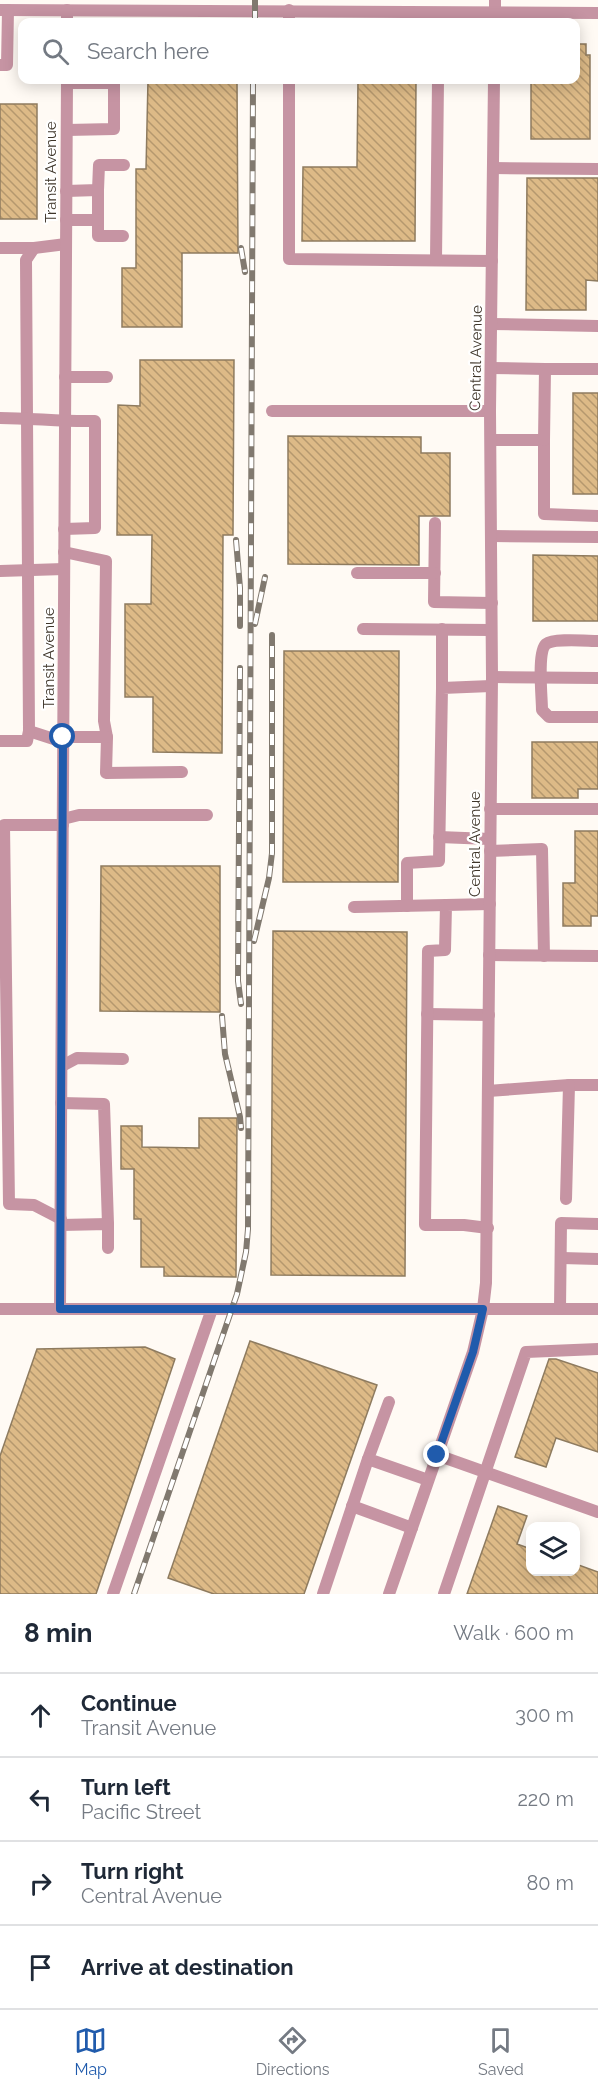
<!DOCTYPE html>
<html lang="en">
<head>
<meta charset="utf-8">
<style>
	body { margin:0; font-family:Raleway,sans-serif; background:#f2f2f3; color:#1f2937 }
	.controls { position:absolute; right:18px; bottom:18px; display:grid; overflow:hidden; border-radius:12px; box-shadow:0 3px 15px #0003 }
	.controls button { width:54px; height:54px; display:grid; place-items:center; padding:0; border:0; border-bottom:2px solid #e0e1e3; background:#fff; color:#1f2937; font:30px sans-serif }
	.stop { position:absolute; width:18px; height:18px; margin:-14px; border:4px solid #205bac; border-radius:50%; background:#fff }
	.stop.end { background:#205bac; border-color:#fff; box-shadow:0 2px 6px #0008 }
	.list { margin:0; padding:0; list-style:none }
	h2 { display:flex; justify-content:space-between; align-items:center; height:78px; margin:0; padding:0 24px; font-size:26px }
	h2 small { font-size:20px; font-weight:400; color:#747a83 }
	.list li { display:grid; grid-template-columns:39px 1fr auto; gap:18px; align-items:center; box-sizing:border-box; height:84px; padding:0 24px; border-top:2px solid #e0e1e3 }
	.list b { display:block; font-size:22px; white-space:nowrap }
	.list p { margin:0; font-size:20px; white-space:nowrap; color:#747a83 }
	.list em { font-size:20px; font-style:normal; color:#747a83 }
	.icon { flex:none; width:33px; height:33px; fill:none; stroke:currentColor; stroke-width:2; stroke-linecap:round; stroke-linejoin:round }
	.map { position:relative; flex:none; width:598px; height:1594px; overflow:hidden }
	.search { position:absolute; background:#fff; box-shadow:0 3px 15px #0003; left:18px; right:18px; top:18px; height:66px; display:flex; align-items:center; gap:15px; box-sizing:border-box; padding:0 21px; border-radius:12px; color:#747a83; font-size:22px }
	.sheet { height:414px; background:#fff }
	nav { display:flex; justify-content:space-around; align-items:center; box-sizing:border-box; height:84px; border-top:2px solid #e0e1e3; background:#fff; font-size:16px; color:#747a83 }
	nav a { display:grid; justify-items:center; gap:3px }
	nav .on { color:#205bac }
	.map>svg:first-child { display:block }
	.building { fill:url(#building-back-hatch); stroke:#8e7b5f; stroke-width:1.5 }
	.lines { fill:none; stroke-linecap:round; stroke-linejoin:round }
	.minor { stroke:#c694a3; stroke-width:12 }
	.rail-casing { stroke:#81796f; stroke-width:6 }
	.rail { stroke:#fff; stroke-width:4; stroke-dasharray:11; stroke-linecap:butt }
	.route { stroke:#205bac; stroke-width:8 }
	.labels { text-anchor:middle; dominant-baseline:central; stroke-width:4.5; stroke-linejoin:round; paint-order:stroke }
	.street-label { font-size:15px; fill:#3e3529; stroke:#fff }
</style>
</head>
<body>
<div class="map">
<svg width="598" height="1594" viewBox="0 0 598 1594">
	<defs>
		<pattern id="building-back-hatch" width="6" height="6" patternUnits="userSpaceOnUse" patternTransform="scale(1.5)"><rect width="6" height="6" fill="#ddba87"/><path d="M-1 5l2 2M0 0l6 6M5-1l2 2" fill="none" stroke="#b5986e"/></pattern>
	</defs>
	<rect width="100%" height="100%" fill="#fffaf4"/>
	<g class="building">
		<path d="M 576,44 L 586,44 L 586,55 L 590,55 L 590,139 L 531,139 L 531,80 L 576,80 Z"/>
		<path d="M 148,80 L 237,80 L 238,253 L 182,253 L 182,327 L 122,327 L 122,268 L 136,268 L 136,169 L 146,169 Z"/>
		<path d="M 358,80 L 416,80 L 415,241 L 302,241 L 303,167 L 357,167 Z"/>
		<rect x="0" y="104" width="37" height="115"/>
		<path d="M 527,178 L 598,178 L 598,281 L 586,280 L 586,310 L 526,310 Z"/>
		<path d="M 140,360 L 234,360 L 233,535 L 223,535 L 222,753 L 153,752 L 153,697 L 125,697 L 125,604 L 151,604 L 152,535 L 117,535 L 118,405 L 140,406 Z"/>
		<rect x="573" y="393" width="25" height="101"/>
		<path d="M 288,436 L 421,437 L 421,453 L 450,453 L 450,516 L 419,516 L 419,565 L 288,564 Z"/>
		<path d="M 533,555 L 598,556 L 598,621 L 533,621 Z"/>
		<path d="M 284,651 L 399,651 L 398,882 L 283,882 Z"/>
		<path d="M 532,742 L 598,742 L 598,789 L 578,789 L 578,798 L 532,798 Z"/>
		<path d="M 575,831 L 598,831 L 598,916 L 591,916 L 591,926 L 563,926 L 563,883 L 575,883 Z"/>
		<path d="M 101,866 L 220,866 L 220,1012 L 100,1011 Z"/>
		<path d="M 273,931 L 407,932 L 405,1276 L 271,1275 Z"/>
		<path d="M 199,1118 L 237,1118 L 236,1277 L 164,1276 L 164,1267 L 141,1267 L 141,1219 L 134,1219 L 134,1169 L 121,1169 L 121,1126 L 142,1126 L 142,1147 L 199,1148 Z"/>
		<path d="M 250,1341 L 377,1385 L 304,1594 L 214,1594 L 168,1578 Z"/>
		<path d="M 145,1347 L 175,1359 L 96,1594 L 0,1594 L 0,1456 L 37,1349 Z"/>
		<path d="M 549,1359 L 556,1359 L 598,1373 L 598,1452 L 556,1438 L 546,1467 L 515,1457 Z"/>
		<path d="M 498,1506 L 527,1516 L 517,1544 L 531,1549 L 531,1572 L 576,1572 L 576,1564 L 598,1572 L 598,1594 L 467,1594 Z"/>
	</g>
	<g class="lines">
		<g class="minor">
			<path d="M 0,10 L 598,13"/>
			<path d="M 289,10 L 289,22"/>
			<path d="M 67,22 L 67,10"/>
			<path d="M 495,22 L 495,0"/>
			<path d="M 0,65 L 7,65 L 8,10"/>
			<path d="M 289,80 L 289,259 L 492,261"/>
			<path d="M 67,130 L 114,129 L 114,83 L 67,83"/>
			<path d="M 493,168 L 598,169"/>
			<path d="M 98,190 L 98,236 L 123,236"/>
			<path d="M 66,191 L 98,190 L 99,165 L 124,165"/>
			<path d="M 66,220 L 98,220"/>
			<path d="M 0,248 L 34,248 L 66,244"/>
			<path d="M 34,248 L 26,260 L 29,731 L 63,742"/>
			<path d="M 436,260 L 438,80"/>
			<path d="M 491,324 L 598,326"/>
			<path d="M 491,368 L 545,369"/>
			<path d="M 65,377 L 107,377"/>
			<path d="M 272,411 L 490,411"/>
			<path d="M 0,418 C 32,418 63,422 95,421 L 95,528 L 64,529"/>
			<path d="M 491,440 L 544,440 L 544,514 L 598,516"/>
			<path d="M 544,440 L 545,369 L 598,369"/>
			<path d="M 435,523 L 434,602 L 492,603"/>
			<path d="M 492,536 L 598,537"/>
			<path d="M 64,552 L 106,561 L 104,721 L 107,737 L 106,773 L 182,772"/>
			<path d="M 0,571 L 64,569"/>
			<path d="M 357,573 L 435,573"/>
			<path d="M 363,629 L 491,630"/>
			<path d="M 442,629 L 442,688"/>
			<path d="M 598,641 C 587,641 554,638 546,644 C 537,652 542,697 542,710 L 549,717 L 598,717"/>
			<path d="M 492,677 L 598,678"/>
			<path d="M 63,737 L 107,737"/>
			<path d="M 0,741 L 27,741 L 29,731"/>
			<path d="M 490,809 L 598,809"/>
			<path d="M 63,819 L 79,815 L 207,815"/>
			<path d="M 439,837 L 490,839"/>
			<path d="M 490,851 L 542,849 L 544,956"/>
			<path d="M 407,906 L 407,863 L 439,861 L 442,688 L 491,686"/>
			<path d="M 354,907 L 446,905"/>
			<path d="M 489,955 L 598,956"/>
			<path d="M 427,1014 L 489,1015"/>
			<path d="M 62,1066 L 77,1058 L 123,1059"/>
			<path d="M 569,1085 L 598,1085"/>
			<path d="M 488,1091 L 569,1085 L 566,1199"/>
			<path d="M 61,1103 L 104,1104 L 108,1224"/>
			<path d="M 61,1219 L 34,1205 L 9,1204 L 4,825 L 63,825"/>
			<path d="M 61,1225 L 108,1224 L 108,1248"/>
			<path d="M 488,1228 L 464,1225 L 425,1225 L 428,951 L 445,950 L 446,905 L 490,904"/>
			<path d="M 562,1258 L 598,1259"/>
			<path d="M 0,1309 L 598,1309"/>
			<path d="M 60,1309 L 67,80"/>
			<path d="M 560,1309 L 561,1223 L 598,1224"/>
			<path d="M 389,1402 L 368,1459 L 428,1480"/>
			<path d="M 437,1455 L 598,1512"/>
			<path d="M 352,1506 L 412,1528"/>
			<path d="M 113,1594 L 212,1309"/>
			<path d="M 323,1594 L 368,1459"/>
			<path d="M 389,1594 L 473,1352 L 483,1309 L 486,1283 L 492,677 L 490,411 L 494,80"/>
			<path d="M 444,1594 L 526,1352 L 598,1349"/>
		</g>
		<defs>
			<g id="rail">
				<path d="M 255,22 L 255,0"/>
				<path d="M 241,248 L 245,272"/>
				<path d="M 236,540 L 240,588 L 240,626"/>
				<path d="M 255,624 L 265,577"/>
				<path d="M 240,668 L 238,981 L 241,1004"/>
				<path d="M 254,941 L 269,878 L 272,853 L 272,635"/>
				<path d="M 222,1016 L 225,1054 L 240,1117 L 241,1128"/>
				<path d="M 134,1594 L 237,1294 L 246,1252 L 248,1229 L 253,80"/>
			</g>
		</defs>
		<use href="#rail" class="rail-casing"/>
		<use href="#rail" class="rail"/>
	</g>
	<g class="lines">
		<path class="route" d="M 63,737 L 60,1309 L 483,1309 L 473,1352 L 437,1455"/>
	</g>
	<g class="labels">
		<g class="street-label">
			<text transform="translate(51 172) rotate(-90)">Transit Avenue</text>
			<text transform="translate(476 358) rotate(-89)">Central Avenue</text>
			<text transform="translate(49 658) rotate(-90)">Transit Avenue</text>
			<text transform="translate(475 844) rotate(-90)">Central Avenue</text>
		</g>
	</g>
</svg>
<div class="controls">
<button><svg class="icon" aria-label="layers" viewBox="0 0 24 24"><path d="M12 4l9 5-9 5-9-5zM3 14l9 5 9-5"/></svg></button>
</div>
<div class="stop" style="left:63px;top:737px"></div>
<div class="stop end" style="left:437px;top:1455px"></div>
<div class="search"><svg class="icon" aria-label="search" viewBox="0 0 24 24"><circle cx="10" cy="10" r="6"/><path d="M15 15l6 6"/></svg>Search here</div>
</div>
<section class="sheet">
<h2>8 min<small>Walk · 600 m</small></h2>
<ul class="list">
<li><svg class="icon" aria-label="ahead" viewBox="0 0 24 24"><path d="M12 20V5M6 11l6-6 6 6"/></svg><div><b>Continue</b><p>Transit Avenue</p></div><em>300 m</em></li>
<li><svg class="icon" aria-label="left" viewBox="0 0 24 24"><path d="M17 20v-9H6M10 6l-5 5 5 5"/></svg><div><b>Turn left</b><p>Pacific Street</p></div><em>220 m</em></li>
<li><svg class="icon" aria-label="right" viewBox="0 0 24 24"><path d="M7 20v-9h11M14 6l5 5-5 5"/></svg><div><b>Turn right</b><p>Central Avenue</p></div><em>80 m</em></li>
<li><svg class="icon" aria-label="arrive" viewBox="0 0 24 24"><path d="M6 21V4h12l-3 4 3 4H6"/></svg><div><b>Arrive at destination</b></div></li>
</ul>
</section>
<nav>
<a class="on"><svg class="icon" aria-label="map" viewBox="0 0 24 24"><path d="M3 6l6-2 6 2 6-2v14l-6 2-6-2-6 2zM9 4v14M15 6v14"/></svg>Map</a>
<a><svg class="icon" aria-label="directions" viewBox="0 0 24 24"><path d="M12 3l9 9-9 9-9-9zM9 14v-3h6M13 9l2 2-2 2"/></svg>Directions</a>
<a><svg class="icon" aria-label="saved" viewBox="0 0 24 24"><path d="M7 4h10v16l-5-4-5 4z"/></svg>Saved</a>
</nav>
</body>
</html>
